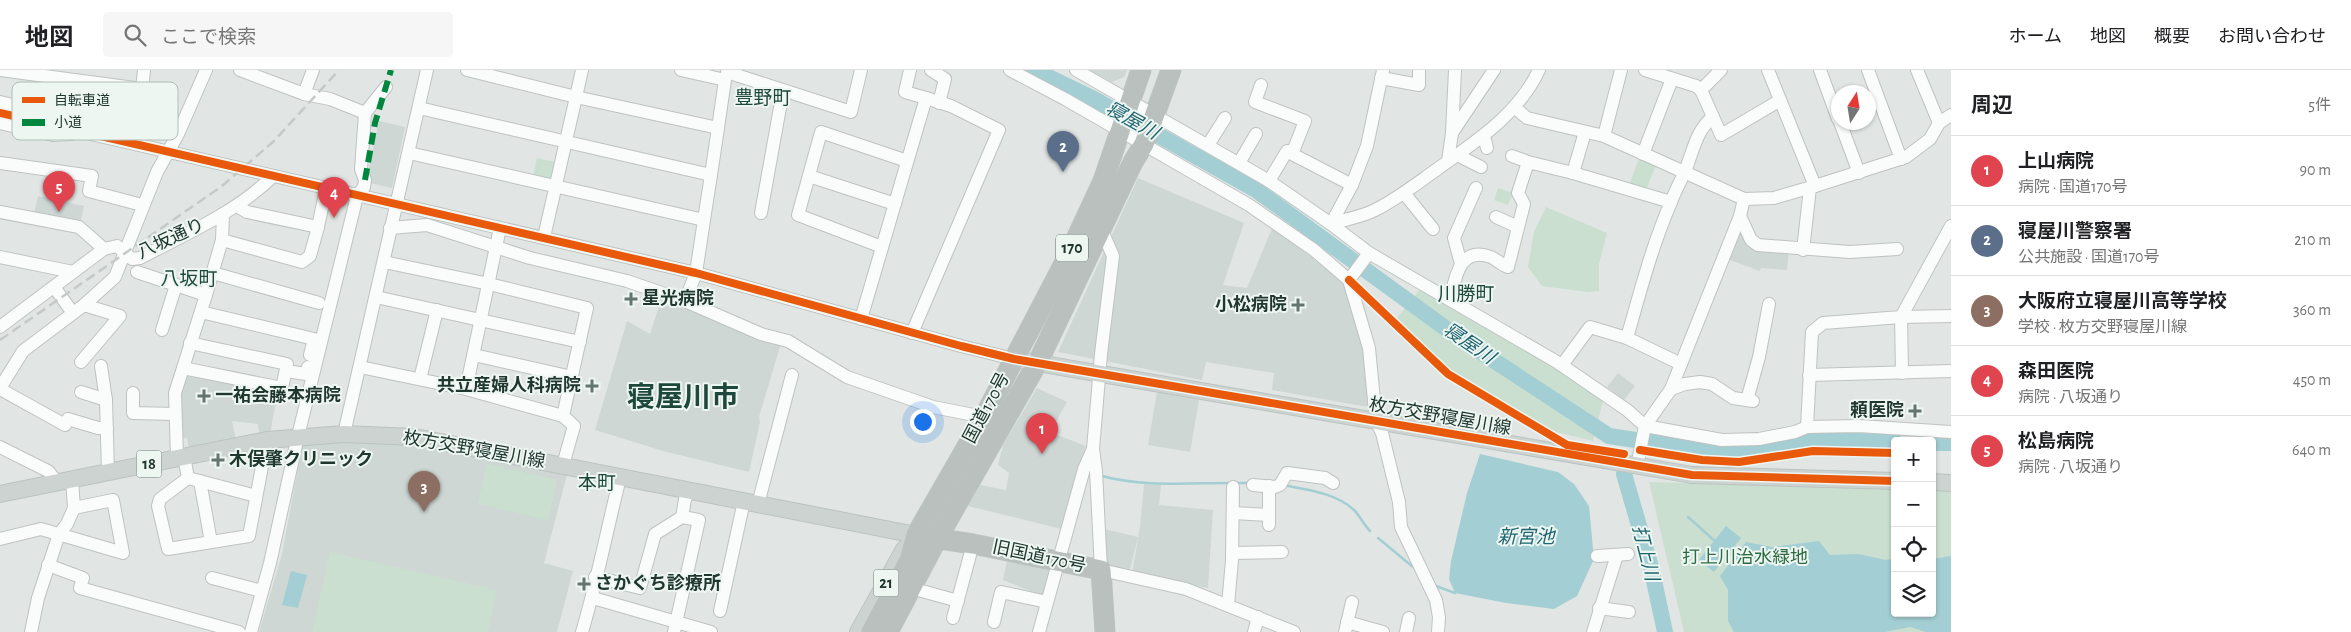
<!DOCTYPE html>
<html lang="ja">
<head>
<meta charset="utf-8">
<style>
	body { margin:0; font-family:"Alegreya Sans","Noto Sans JP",sans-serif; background:#f6f6f6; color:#202124 }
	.controls { position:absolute; right:15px; bottom:15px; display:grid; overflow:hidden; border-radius:5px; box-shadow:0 1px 4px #0004 }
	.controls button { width:45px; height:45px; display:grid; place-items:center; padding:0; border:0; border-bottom:1px solid #e0e0e0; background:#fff; color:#202124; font:25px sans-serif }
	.compass { position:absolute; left:1831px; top:15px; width:45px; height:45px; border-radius:50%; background:#fff; box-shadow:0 1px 4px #0004; rotate:12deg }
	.you { position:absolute; left:922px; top:351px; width:18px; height:18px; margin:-12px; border:4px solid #fff; border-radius:50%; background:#1a73e8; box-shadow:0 0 0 8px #1a73e833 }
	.badge { display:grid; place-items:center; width:32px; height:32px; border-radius:50%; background:#64746f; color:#fff; font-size:16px; font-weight:700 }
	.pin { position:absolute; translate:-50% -41px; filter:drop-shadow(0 1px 2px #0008) }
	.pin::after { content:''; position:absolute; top:26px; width:18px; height:15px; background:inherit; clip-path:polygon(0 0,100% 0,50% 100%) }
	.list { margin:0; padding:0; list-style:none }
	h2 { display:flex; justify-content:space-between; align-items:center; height:65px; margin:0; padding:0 20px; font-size:21px }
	h2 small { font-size:16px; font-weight:400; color:#757577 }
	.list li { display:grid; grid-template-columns:32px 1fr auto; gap:15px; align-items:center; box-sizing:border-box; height:70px; padding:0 20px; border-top:1px solid #e0e0e0 }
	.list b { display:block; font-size:19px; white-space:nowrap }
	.list p { margin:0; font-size:16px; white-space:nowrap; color:#757577 }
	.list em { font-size:16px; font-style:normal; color:#757577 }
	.icon { flex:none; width:28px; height:28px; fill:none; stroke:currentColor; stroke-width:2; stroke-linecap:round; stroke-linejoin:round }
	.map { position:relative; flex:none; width:1951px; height:562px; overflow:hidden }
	header { display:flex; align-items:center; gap:30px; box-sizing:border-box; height:70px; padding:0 25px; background:#fff; border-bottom:1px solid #e0e0e0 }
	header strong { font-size:24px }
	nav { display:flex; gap:28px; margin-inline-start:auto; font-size:18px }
	.search { width:350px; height:45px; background:#f6f6f6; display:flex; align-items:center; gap:12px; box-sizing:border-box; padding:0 18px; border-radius:5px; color:#757577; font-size:19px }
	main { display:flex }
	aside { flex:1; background:#fff }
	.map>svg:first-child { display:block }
	.built { fill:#ced7d4 }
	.green { fill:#cadfd0 }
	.water { fill:#a3ced3 }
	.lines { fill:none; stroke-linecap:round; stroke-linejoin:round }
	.stream { stroke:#a3ced3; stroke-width:2.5 }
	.river { stroke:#a3ced3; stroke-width:16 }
	.minor-casing { stroke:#bec3c1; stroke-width:14 }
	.major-casing { stroke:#bbc3c0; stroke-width:18 }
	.highway-casing { stroke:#bbc3c0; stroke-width:21 }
	.minor { stroke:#fafbfb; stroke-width:12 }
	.major { stroke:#ccd3d1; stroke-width:16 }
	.highway { stroke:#b9c0be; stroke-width:19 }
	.rail { stroke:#c5c9c8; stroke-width:2.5; stroke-dasharray:10 5; stroke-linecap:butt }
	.quiet { stroke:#00873e; stroke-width:6; stroke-dasharray:12 6; stroke-linecap:butt }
	.cycleway-casing { stroke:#eef6f2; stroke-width:11 }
	.cycleway { stroke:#e8590c; stroke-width:8 }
	.poi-dot { fill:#64746f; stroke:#eef6f2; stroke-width:2 }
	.labels { text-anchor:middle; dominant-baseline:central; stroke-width:4; stroke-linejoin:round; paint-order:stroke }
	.shield { fill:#eef6f2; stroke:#5e706a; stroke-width:1 }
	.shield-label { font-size:16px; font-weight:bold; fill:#203730 }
	.street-label { font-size:18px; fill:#203730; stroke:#eef6f2 }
	.poi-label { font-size:18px; font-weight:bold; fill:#203730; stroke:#eef6f2; text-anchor:start }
	.park-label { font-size:18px; fill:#2d6c43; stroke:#eef6f2 }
	.neighbourhood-label { font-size:19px; fill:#1e483c; stroke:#eef6f2 }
	.water-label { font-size:19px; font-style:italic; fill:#1e6570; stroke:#eef6f2 }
	.town-label { font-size:28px; font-weight:bold; fill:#1e483c; stroke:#eef6f2 }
	.key { fill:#eef6f2; stroke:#b0bdb8; stroke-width:1 }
	.key-label { font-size:14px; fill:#203730 }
</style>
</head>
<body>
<header>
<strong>地図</strong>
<div class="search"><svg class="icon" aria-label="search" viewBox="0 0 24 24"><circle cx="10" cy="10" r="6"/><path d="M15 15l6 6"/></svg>ここで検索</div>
<nav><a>ホーム</a><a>地図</a><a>概要</a><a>お問い合わせ</a></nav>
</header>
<main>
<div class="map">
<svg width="1951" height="562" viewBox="0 0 1951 562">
	<rect width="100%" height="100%" fill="#e1e6e4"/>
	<g class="built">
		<path d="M 1089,0 L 1127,0 L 1124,7 L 1112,12 Z"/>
		<path d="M 379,51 L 405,57 L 392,118 L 366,112 Z"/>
		<path d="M 1138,108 L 1244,153 L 1223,215 L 1247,218 L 1273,156 L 1337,208 L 1349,222 L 1365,277 L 1371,334 L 1368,337 L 1272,320 L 1274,303 L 1206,292 L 1202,310 L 1058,282 Z"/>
		<path d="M 38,126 L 84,136 L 80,154 L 34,144 Z"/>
		<path d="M 1739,155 L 1745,168 L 1789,181 L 1787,200 L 1761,198 L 1760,201 L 1730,190 L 1728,186 Z"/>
		<path d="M 662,227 L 781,273 L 759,347 L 760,352 L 749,402 L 663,381 L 595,360 L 627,251 L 650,264 Z"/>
		<path d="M 185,302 L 273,319 L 277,324 L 270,365 L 260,367 L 258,354 L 232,351 L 236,370 L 189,380 L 187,368 L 178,369 L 177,323 Z"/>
		<path d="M 1618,303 L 1635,316 L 1624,330 L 1607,317 Z"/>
		<path d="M 1037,318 L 1067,332 L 1050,362 L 1086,376 L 1061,459 L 968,436 L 980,415 L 1006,420 L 1009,403 L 998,395 L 1003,375 Z"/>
		<path d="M 1157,322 L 1199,330 L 1190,382 L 1148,375 Z"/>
		<path d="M 308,370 L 410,373 L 568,401 L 544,493 L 573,501 L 557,562 L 259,562 L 282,484 L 302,377 Z"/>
		<path d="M 1144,414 L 1161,415 L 1159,435 L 1213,440 L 1208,518 L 1132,503 L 1140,457 Z"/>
		<path d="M 1100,458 L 1138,467 L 1130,499 L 1103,495 Z"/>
		<path d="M 1008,486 L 1052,495 L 1045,527 L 1003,510 Z"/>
	</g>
	<g class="green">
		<path d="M 1640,86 L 1657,93 L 1645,122 L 1629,115 Z"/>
		<path d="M 537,88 L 555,92 L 552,106 L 547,109 L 533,106 Z"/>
		<path d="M 1498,118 L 1513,123 L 1508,135 L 1494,130 Z"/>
		<path d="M 1546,137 L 1607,163 L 1599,194 L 1599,221 L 1587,222 L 1542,216 L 1528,197 L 1534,162 Z"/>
		<path d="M 1422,217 L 1604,327 L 1593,371 L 1552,361 L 1452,303 L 1396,249 Z"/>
		<path d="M 487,394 L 557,410 L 548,450 L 478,434 Z"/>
		<path d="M 1649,412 L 1895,419 L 1895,543 L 1932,543 L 1932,421 L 1951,421 L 1951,562 L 1684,562 Z"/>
		<path d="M 330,482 L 497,520 L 488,562 L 312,562 Z"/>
	</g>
	<g class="water">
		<path d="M 1480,384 L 1558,402 L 1574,414 L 1589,436 L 1594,489 L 1577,526 L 1554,539 L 1506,533 L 1455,523 L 1449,509 L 1451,491 L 1467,423 Z"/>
		<path d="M 1726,456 L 1741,468 L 1714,502 L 1699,490 Z"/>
		<path d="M 1819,471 L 1830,485 L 1858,484 L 1886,490 L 1895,488 L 1895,543 L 1932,543 L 1932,489 L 1951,486 L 1951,562 L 1926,562 L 1910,557 L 1885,562 L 1734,562 L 1728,551 L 1728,520 L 1720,506 L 1746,472 L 1772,477 Z"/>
		<path d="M 291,501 L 307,505 L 298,538 L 282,535 Z"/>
	</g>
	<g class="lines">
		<g class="stream">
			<path d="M 1102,406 C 1142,417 1188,413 1229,413"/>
			<path d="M 1235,413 L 1249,413"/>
			<path d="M 1288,416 C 1310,420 1337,424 1354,440 C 1360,446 1364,455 1370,461"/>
			<path d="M 1688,447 L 1716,472"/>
			<path d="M 1378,468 L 1413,497"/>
			<path d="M 1728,482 L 1734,488"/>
			<path d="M 1436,516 L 1455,523"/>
		</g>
		<g class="river">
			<path d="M 1034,0 L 1094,29 L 1256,120 L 1452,263 L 1609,366 L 1709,381 L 1752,381 L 1814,370 L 1895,372"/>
			<path d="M 1932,373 L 1951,373"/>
			<path d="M 1624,404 L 1651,497 L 1665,562"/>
		</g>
		<defs>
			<g id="minor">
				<path d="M 0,0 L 142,19 L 144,0"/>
				<path d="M 240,0 L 304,24 L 330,29 L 365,43 L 361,99 L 365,110 L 364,117 L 357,126 L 298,366 L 270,493 L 251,562"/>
				<path d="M 467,0 L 576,27 L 544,167"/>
				<path d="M 582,0 L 576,27 L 718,58 L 725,10 L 681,0"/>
				<path d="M 910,0 L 905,22 L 926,28"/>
				<path d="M 931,0 L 945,9 L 939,33"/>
				<path d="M 1010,0 L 1065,29 L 1249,135 L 1314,180 L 1349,210 L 1369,278 L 1376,351 L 1382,363 L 1399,432 L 1401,457 L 1436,530 L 1439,547 L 1438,562"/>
				<path d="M 1076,0 L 1269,111 L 1331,154 L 1369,183 L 1557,292 L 1627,340 L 1645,356 L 1722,370 L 1759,369 L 1795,362 L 1807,357 L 1859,356 L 1951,362"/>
				<path d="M 1645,0 L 1696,16 L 1701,20 L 1721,0"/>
				<path d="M 1820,0 L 1838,49"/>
				<path d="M 1868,0 L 1901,89"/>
				<path d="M 1917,0 L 1939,53"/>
				<path d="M 727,2 L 851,42 L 861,0"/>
				<path d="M 1381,8 L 1419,15 L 1419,0"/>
				<path d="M 1261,15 L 1255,32 L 1305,51 L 1292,84 L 1352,115"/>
				<path d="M 1701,20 L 1721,65 L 1779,31"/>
				<path d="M 304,24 L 313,0"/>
				<path d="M 0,32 L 47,43 L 62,56"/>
				<path d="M 1514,37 L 1527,48 L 1604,66 L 1744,129 L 1774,128 L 1815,116 L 1768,0"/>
				<path d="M 419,38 L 711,105 L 718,58"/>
				<path d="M 0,43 L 696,203 L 961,276 L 1014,289"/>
				<path d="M 365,43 L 386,17"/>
				<path d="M 1840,52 L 1859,103"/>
				<path d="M 0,53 L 53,65 L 71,64"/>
				<path d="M 1585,62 L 1573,103 L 1671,132"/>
				<path d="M 1452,63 L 1455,0"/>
				<path d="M 1484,66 L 1487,78"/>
				<path d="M 1604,66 L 1621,0"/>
				<path d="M 1208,75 L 1225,48"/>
				<path d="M 409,83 L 704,150 L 711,105"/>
				<path d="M 1643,84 L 1672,9"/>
				<path d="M 1457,85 L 1481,97"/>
				<path d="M 1512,86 L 1528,92"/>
				<path d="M 1448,91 L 1452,63 L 1494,0"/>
				<path d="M 0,93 L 92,106 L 89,121 L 142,135"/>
				<path d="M 1239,93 L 1256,64"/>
				<path d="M 809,106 L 895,134"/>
				<path d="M 1269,111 L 1287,81"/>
				<path d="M 1815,116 L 1906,87 L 1930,69 L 1939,53 L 1951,45"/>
				<path d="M 1404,123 L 1433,159"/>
				<path d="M 237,136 L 247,142 L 318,157 L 326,119"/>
				<path d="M 0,142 L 79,157 L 104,179"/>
				<path d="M 761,143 L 783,21"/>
				<path d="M 1740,146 L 1751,170 L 1758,175 L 1850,182 L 1897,179"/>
				<path d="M 1496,147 L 1518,157"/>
				<path d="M 1331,154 C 1345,149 1362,147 1375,140 C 1397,129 1416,114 1436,100 C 1475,72 1518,45 1539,0"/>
				<path d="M 1331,154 L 1352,115 L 1367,76 L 1383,0"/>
				<path d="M 390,158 L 427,155 L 530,188 L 627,211 L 685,231 L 696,203 L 704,150"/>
				<path d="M 1102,161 L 1113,186 L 1101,284 L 1093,379 L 1096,401 L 1101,500 L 1186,519 L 1294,562"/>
				<path d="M 222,170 L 302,192 L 310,186 L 318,157"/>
				<path d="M 882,177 L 798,145 L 821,62 L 907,91"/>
				<path d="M 1803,180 L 1810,118"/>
				<path d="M 0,187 L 73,202"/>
				<path d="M 384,192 L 489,214 L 587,238 L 563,346 L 574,356 L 563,395"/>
				<path d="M 1461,194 L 1454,168 L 1476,118"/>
				<path d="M 137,202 L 206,225 L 222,170 L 223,144"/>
				<path d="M 213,203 L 319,233"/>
				<path d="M 1349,210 L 1369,183"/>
				<path d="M 54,217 L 73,243"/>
				<path d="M 376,227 L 580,272"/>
				<path d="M 1450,230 C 1455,209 1459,175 1491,187 C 1497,190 1502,195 1508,197 L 1524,134 L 1518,123 L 1528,92 L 1573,103"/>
				<path d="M 685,231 L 761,264 L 788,271 L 847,307 L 933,337 L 984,347"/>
				<path d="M 201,242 L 314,269 L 310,285"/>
				<path d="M 861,249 L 926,28 L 951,36 L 999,60 L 912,263"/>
				<path d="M 0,257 L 104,179 L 117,176 L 132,189 L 140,188 C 185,164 236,143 273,106"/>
				<path d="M 162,260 L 176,215"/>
				<path d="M 190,273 L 287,294 L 282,318 L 183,298 L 206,225"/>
				<path d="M 474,285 L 572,307"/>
				<path d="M 81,292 L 120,246 L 84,235"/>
				<path d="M 1681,294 L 1627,268 C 1640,222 1652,176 1671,132 C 1675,121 1681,111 1685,101 C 1693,82 1696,60 1713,47"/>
				<path d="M 1562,295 L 1590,257 L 1627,268"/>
				<path d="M 101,296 L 106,330"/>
				<path d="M 360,297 L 466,319 L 563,346"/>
				<path d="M 286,301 L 306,304 L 308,297"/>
				<path d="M 1902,303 L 1901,247 L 1951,246"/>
				<path d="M 1809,305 L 1951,301"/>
				<path d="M 420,309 L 437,240"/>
				<path d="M 0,318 L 23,281 L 84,235 L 115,207 L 157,102 L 178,64 L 206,0"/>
				<path d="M 0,319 L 65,355 L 68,349 L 98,358 L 107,358"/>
				<path d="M 466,319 L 500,158"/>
				<path d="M 1671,319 L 1685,314 L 1700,312 L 1712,314 L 1733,328 L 1753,331"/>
				<path d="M 81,322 L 106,330 L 108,403"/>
				<path d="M 133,323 L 133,343 L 175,344"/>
				<path d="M 1747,330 L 1759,287 L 1769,234"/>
				<path d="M 1807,357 L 1812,262 L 1823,253 L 1901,247 L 1951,156"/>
				<path d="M 344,364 L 427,0"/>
				<path d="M 0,377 L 48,401 L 57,412"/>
				<path d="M 184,386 L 188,408 L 160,429 L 158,436 L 168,479 L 249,466 L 267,370"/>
				<path d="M 177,387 L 175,323 L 183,298"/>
				<path d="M 1637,396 L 1645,356 L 1671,319 L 1740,146 L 1744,129"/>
				<path d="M 188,408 L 256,426"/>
				<path d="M 200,411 L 211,472"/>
				<path d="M 1253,415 L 1275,417 L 1280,415 L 1287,403 L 1325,408 L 1333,413"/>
				<path d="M 1269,416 L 1269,455"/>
				<path d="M 758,434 L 792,305"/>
				<path d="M 1233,443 L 1269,445"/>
				<path d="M 0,469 L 41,459 L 123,483 L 113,430 L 74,438"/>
				<path d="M 1232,483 L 1282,482"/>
				<path d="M 1597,486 L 1628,484"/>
				<path d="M 48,495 L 83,508 L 80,518 L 239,562"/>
				<path d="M 595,507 L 640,518 L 655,464 L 682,447 L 685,429 L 689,421"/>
				<path d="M 212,508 L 262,521"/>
				<path d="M 911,518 L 958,531"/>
				<path d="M 593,528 L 711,562"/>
				<path d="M 1228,535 L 1232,490 L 1233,417"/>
				<path d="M 1599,538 L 1629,542"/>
				<path d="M 720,541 L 744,431"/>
				<path d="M 953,548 L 973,474"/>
				<path d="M 994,552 L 1001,522 L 1047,532"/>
				<path d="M 1347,552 L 1383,562"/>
				<path d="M 31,562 L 38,528 L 59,464 L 67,454 L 74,438 L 72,410"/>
				<path d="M 582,562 C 597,512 607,459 620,408"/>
				<path d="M 674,562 L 699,450 L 682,447"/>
				<path d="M 1039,562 L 1084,399 L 1093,379"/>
				<path d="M 1254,562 L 1258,547"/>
				<path d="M 1345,562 L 1352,532"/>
				<path d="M 1406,562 L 1409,548"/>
				<path d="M 1593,562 L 1617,485"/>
			</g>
			<g id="major">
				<path d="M 1014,289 L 1692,405 L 1895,411"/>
				<path d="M 1932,412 L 1951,413"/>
				<path d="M 0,424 L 267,370 L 344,364 L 415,367 L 916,465 L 903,481 L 858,562"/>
			</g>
			<g id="highway">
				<path d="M 927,467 L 973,474 L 1101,500 L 1105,562"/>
				<path d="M 871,562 L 909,490 L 916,465 L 984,347 L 1069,184 L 1103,111 L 1141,0"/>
				<path d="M 888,562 L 937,469 L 1038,292 L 1133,92 L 1144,74 L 1171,0"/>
			</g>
		</defs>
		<use href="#minor" class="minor-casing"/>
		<use href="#major" class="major-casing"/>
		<use href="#highway" class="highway-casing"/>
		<use href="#minor" class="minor"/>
		<use href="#major" class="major"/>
		<use href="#highway" class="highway"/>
		<path class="rail" d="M 0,270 L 222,116 L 274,71 L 339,0"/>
		<path class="quiet" d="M 365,110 L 375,53 L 391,0"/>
		<defs>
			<g id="cycleway">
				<path d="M 0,43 L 696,203 L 961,276 L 1014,289 L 1692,405 L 1895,411"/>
				<path d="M 1349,210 L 1448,304 L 1567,375 L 1624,384"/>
				<path d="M 1640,380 L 1702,390 L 1739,392 L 1813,381 L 1895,383"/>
			</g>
		</defs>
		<use href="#cycleway" class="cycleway-casing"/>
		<use href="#cycleway" class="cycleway"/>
	</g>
	<g class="poi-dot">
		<path d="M628.5 221.5h5v5h5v5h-5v5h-5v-5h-5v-5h5z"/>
		<path d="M1295.5 227.5h5v5h5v5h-5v5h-5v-5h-5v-5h5z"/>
		<path d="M589.5 308.5h5v5h5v5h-5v5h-5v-5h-5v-5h5z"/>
		<path d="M201.5 318.5h5v5h5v5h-5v5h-5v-5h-5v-5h5z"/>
		<path d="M1912.5 333.5h5v5h5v5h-5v5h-5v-5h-5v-5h5z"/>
		<path d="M215.5 382.5h5v5h5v5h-5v5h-5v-5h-5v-5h5z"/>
		<path d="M581.5 506.5h5v5h5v5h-5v5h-5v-5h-5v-5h5z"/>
	</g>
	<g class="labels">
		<g class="shield">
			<rect x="1056" y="164.5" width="32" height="27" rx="4"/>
			<rect x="136.5" y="380.5" width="25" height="27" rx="4"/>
			<rect x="873.5" y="499.5" width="25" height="27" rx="4"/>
		</g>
		<g class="shield-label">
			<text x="1072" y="178">170</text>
			<text x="149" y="394">18</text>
			<text x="886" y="513">21</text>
		</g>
		<g class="street-label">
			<text transform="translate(171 169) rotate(-25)">八坂通り</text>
			<text transform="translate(987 338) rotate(-62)">国道170号</text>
			<text transform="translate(1440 347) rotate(10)">枚方交野寝屋川線</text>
			<text transform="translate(474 380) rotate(10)">枚方交野寝屋川線</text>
			<text transform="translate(1039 487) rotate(12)">旧国道170号</text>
		</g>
		<g class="poi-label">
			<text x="642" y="229">星光病院</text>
			<text x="1287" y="235" text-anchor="end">小松病院</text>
			<text x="581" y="316" text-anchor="end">共立産婦人科病院</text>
			<text x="215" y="326">一祐会藤本病院</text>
			<text x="1904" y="341" text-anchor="end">頼医院</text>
			<text x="229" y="390">木俣肇クリニック</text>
			<text x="595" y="514">さかぐち診療所</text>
		</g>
		<g class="park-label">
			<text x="1745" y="488">打上川治水緑地</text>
		</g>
		<g class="neighbourhood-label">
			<text x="763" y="28">豊野町</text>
			<text x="189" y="209">八坂町</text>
			<text x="1466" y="224">川勝町</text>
			<text x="597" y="413">本町</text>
		</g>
		<g class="water-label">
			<text transform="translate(1132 51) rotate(29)">寝屋川</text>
			<text transform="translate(1469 274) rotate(34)">寝屋川</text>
			<text x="1526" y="467">新宮池</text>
			<text transform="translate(1645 483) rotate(76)">打上川</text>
		</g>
		<g class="town-label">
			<text x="683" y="328">寝屋川市</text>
		</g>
	</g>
	<rect x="12" y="12" width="166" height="58" rx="8" class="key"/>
	<rect x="22" y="27" width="23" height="6" fill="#e8590c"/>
	<rect x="22" y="49" width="23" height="7" fill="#00873e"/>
	<g class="key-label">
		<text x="54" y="35">自転車道</text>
		<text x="54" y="57">小道</text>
	</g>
</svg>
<div class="controls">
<button>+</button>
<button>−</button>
<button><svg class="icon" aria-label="locate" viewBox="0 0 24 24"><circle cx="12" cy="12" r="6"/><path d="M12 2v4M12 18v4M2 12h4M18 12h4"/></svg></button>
<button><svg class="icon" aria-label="layers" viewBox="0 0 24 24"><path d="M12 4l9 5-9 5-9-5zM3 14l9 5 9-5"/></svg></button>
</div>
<svg class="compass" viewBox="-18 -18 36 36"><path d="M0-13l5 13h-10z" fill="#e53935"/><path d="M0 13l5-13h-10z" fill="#757577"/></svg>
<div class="you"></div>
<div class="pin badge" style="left:1042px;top:384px;background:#e0444e">1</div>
<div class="pin badge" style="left:1063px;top:102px;background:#5c6f8a">2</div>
<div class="pin badge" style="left:424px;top:442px;background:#8d6e63">3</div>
<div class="pin badge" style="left:334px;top:148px;background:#e0444e">4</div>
<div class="pin badge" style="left:59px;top:142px;background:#e0444e">5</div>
</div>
<aside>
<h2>周辺<small>5件</small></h2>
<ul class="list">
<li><span class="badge" style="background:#e0444e">1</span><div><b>上山病院</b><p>病院 · 国道170号</p></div><em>90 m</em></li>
<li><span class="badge" style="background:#5c6f8a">2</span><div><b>寝屋川警察署</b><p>公共施設 · 国道170号</p></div><em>210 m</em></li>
<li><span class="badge" style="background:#8d6e63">3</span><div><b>大阪府立寝屋川高等学校</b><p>学校 · 枚方交野寝屋川線</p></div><em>360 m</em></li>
<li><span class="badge" style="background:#e0444e">4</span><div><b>森田医院</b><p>病院 · 八坂通り</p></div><em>450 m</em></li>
<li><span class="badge" style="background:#e0444e">5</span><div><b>松島病院</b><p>病院 · 八坂通り</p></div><em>640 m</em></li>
</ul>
</aside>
</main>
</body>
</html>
